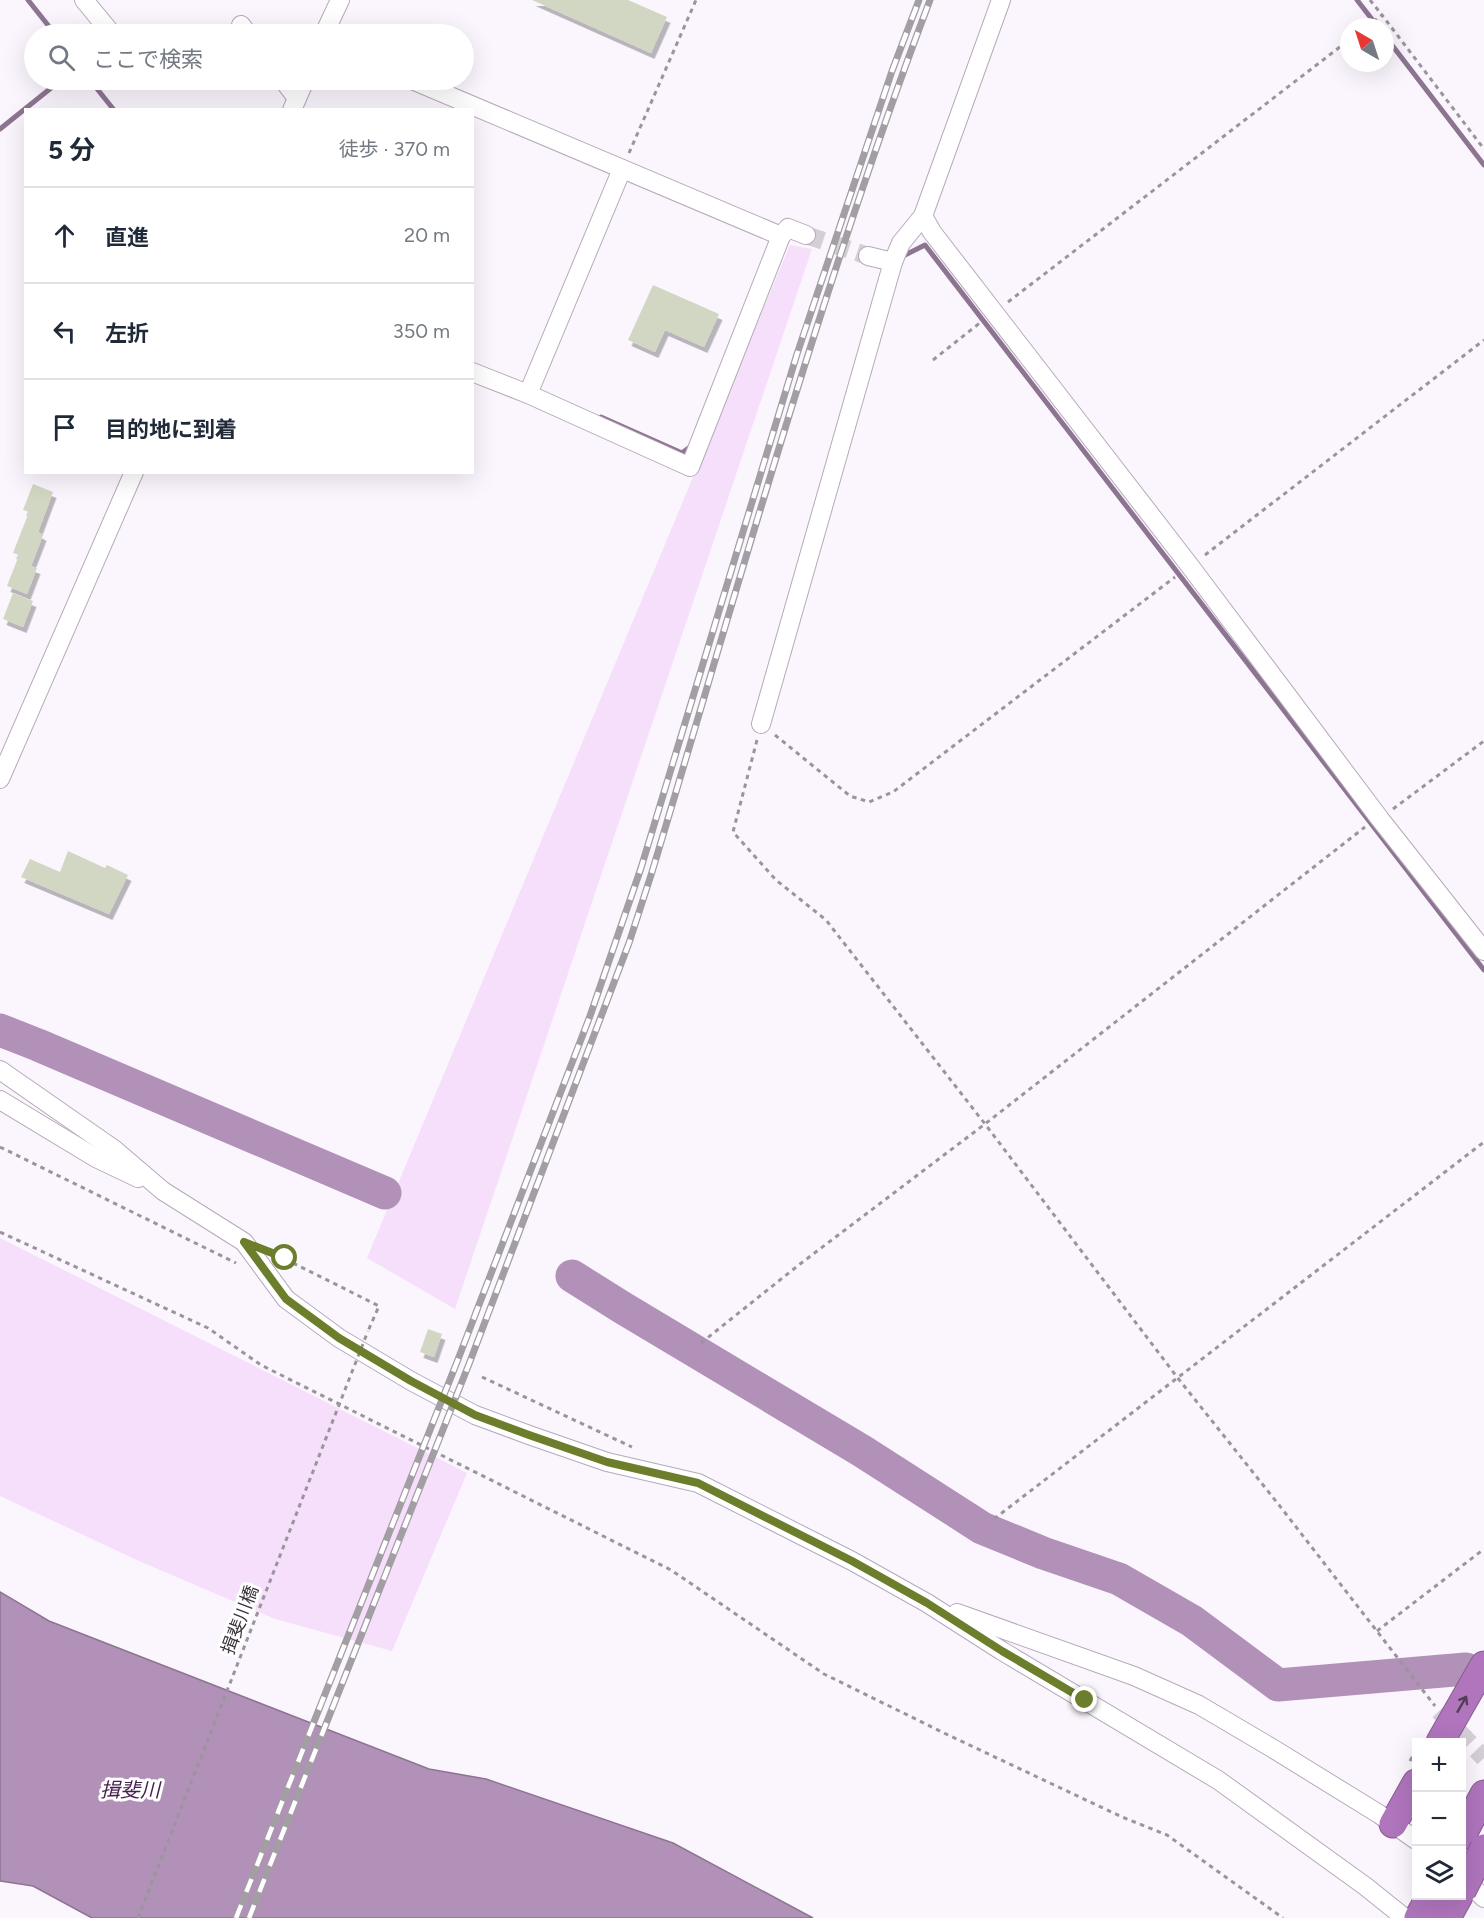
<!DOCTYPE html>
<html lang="ja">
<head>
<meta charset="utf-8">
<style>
	body { margin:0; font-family:Figtree,"Noto Sans JP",sans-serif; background:#f6f6f7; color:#1f2937 }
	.controls { position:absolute; right:18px; bottom:18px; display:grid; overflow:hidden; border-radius:0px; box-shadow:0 6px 24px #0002 }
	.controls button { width:54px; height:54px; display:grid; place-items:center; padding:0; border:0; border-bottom:2px solid #e0e1e3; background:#fff; color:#1f2937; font:30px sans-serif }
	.compass { position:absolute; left:1340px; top:18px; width:54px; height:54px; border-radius:50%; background:#fff; box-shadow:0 6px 24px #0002; rotate:321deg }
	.stop { position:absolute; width:18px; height:18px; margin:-14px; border:4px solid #6c7d2c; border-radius:50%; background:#fff }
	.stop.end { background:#6c7d2c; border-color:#fff; box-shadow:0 2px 6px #0008 }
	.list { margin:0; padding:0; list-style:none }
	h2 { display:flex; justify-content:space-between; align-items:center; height:78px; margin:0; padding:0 24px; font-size:26px }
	h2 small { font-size:20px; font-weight:400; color:#747a83 }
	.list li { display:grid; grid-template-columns:39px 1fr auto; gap:18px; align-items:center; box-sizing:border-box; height:96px; padding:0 24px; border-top:2px solid #e0e1e3 }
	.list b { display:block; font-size:22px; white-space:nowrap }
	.list em { font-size:20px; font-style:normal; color:#747a83 }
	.icon { flex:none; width:33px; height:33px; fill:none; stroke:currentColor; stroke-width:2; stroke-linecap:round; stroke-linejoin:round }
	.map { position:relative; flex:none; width:1484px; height:1918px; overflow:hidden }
	.search { position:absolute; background:#fff; box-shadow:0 6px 24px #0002; left:24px; top:24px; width:450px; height:66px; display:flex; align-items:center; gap:15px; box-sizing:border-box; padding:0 21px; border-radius:33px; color:#747a83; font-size:22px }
	.panel { position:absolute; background:#fff; box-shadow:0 6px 24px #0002; left:24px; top:108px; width:450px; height:366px; border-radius:0px }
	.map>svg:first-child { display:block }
	.green { fill:#f5dffb }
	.water { fill:#b191b8; stroke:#8d7592; stroke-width:1.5 }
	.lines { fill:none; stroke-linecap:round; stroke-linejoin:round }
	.stream { stroke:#8d7592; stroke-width:5 }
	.river { stroke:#b191b8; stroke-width:33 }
	.building { fill:#d2d7c3; filter:url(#shadow) }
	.minor-tunnel { stroke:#d4cfd6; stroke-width:18; stroke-dasharray:18 9; stroke-linecap:butt }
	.minor-casing { stroke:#b7a9ba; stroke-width:20 }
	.highway-casing { stroke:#865e8f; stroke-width:29 }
	.path { stroke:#9a959c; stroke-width:3; stroke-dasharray:4.5 4.5; stroke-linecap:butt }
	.minor { stroke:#fff; stroke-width:18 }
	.highway { stroke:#b075bd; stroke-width:27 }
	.rail-casing { stroke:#a39da4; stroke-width:7 }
	.rail { stroke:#fff; stroke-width:4.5; stroke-dasharray:14; stroke-linecap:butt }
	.highway-bridge-casing { stroke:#865e8f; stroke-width:29; stroke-linecap:butt }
	.path-bridge { stroke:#9a959c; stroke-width:3; stroke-dasharray:4.5 4.5; stroke-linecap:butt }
	.highway-bridge { stroke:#b075bd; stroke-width:27 }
	.oneway { stroke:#514054 }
	.route { stroke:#6c7d2c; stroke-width:8 }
	.labels { text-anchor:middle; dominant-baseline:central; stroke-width:6; stroke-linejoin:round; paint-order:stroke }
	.street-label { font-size:18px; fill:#39333a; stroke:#fff }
	.water-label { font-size:20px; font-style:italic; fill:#471e50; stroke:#fff }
</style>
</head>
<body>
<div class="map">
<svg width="1484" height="1918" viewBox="0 0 1484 1918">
	<defs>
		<filter id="shadow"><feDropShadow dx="3.5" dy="6" stdDeviation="0" flood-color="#0004"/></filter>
	</defs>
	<rect width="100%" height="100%" fill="#fbf6fd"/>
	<g class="green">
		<path d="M 790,245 L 812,249 L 455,1309 L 367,1258 Z"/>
		<path d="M 0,1238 L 467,1473 L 392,1651 L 275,1619 L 139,1561 L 0,1496 Z"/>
	</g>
	<path class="water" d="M 0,1592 L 49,1621 L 429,1769 L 486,1779 L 673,1843 L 813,1918 L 92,1918 L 33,1886 L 0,1881 Z"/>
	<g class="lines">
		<g class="stream">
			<path d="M 28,0 L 55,34"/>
			<path d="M 1357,0 L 1378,27"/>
			<path d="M 1385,36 L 1484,165"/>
			<path d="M 90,80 L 114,110"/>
			<path d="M 0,129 L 61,80"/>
			<path d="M 903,256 L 925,245 L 1484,970"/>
			<path d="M 601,417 L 682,453 L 690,447"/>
		</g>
		<g class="river">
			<path d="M 0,1030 L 38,1045 L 385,1193"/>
			<path d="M 572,1276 L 623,1308 L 862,1451 L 982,1528 L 1043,1553 L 1119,1579 L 1192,1621 L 1278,1685 L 1466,1669"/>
		</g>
	</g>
	<g class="building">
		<path d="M 532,0 L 628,0 L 667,17 L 651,53 Z"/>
		<path d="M 653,285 L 719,314 L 704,347 L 665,330 L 655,352 L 628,340 Z"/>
		<path d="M 33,484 L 53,492 L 38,532 L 43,535 L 31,566 L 37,568 L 27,594 L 7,586 L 19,555 L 13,553 L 29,512 L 23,510 Z"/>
		<path d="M 13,593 L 33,601 L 23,627 L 3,619 Z"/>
		<path d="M 68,851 L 105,868 L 107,865 L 128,875 L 109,914 L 21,877 L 30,859 L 60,872 Z"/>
		<path d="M 428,1329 L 442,1334 L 434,1357 L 420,1352 Z"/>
	</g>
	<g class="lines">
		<g class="minor-tunnel">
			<path d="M 806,235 L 868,256"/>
			<path d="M 1439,1711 L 1484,1758"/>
		</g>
		<defs>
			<g id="minor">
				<path d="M 84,0 L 112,34"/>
				<path d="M 241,25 L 248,34"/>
				<path d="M 324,34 L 340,0"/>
				<path d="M 283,80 L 297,98"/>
				<path d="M 412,80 L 781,236"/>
				<path d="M 292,110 L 305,80"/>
				<path d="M 923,216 L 932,232 L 1190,566 L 1380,819 L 1484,951"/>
				<path d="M 868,256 L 893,262 L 901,243 L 923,216 L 1001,0"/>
				<path d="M 472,372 L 528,394 L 690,467 L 781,236 L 788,228 L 806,235"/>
				<path d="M 528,394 L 622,169"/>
				<path d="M 761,724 L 893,262"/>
				<path d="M 0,779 L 134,472"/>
				<path d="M 0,1070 L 115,1150 L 163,1191 L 244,1242 L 286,1299 L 339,1338 L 411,1381 L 475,1415 L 529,1435 L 607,1462 L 698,1483 L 852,1561 L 927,1603 L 1002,1651 L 1218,1780 L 1365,1886 L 1405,1918"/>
				<path d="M 0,1100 L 96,1158 L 138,1178"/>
				<path d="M 957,1613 L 1134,1676 L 1199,1705 L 1272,1748 L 1379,1814 L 1416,1840"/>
				<path d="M 1462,1878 L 1484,1898"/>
			</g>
			<g id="highway">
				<path d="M 1440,1742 L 1484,1665"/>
				<path d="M 1393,1824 L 1416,1783"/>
				<path d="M 1462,1836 L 1484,1794"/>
				<path d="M 1418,1918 L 1430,1896"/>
				<path d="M 1447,1918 L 1459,1896"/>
			</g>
		</defs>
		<use href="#minor" class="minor-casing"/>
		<use href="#highway" class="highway-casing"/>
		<g class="path">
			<path d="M 1370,0 L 1382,15"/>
			<path d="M 1366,27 L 1382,15 L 1484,149"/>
			<path d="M 629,153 L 696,0"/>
			<path d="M 1008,302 L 1349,40"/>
			<path d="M 933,360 L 981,322"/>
			<path d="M 1205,555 L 1484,340"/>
			<path d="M 775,735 L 850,796 L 869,802 L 893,792 L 1175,577"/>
			<path d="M 757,740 L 733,832 L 776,880 L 826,920 L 985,1124 L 1177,1377 L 1279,1505 L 1435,1706"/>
			<path d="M 1393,809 L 1484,741"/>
			<path d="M 0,1147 L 236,1263"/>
			<path d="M 0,1232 L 208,1328 L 261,1365 L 671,1570 L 824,1674 L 944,1733 L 1122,1817 L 1167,1835 L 1283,1918"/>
			<path d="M 277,1255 L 379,1306 L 368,1331"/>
			<path d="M 701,1343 L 800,1264 L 985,1124 L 1365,827"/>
			<path d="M 482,1377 L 632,1447"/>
			<path d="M 994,1519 L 1484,1142"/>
			<path d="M 1377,1631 L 1484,1549"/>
			<path d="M 1410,1761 L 1416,1750"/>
		</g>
		<use href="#minor" class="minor"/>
		<use href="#highway" class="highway"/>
		<defs>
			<g id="rail">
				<path d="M 236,1918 L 457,1362 L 590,1016 L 641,868 L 797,354 L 892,71 L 919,0"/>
				<path d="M 249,1918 L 469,1364 L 629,943 L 652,872 C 740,580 822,285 930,0"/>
			</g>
		</defs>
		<use href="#rail" class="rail-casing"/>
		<use href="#rail" class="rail"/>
		<defs>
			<path id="highway-bridge" d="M 1462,1891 L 1484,1848"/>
		</defs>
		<use href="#highway-bridge" class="highway-bridge-casing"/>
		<path class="path-bridge" d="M 138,1918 L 368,1331"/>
		<use href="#highway-bridge" class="highway-bridge"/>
	</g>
	<defs><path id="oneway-shaft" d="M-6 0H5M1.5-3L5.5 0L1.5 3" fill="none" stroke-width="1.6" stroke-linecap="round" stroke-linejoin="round" transform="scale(1.5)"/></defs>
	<use class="oneway" href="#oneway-shaft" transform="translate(1462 1704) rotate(-60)"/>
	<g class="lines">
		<path class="route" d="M 285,1258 L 244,1242 L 286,1299 L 339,1338 L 411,1381 L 475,1415 L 529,1435 L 607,1462 L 698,1483 L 852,1561 L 927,1603 L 1002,1651 L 1085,1700"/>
	</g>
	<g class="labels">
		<g class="street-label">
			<text transform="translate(240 1620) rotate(-69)">揖斐川橋</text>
		</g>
		<g class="water-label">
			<text x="130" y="1790">揖斐川</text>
		</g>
	</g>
</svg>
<div class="controls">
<button>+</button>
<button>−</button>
<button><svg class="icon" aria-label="layers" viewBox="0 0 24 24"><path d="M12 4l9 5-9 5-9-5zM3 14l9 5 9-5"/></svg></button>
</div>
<svg class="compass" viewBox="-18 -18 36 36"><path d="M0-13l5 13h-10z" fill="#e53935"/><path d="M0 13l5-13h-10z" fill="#747a83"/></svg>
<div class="stop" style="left:285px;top:1258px"></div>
<div class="stop end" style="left:1085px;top:1700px"></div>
<div class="search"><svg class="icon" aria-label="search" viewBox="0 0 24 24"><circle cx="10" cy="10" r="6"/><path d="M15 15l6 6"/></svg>ここで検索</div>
<section class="panel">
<h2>5 分<small>徒歩 · 370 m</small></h2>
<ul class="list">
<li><svg class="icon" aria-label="ahead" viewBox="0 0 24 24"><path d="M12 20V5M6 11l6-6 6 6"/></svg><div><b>直進</b></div><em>20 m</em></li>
<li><svg class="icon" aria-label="left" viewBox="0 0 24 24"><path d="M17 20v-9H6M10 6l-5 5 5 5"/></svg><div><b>左折</b></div><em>350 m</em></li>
<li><svg class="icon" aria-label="arrive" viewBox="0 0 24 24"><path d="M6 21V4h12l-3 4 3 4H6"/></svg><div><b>目的地に到着</b></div></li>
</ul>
</section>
</div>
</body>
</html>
